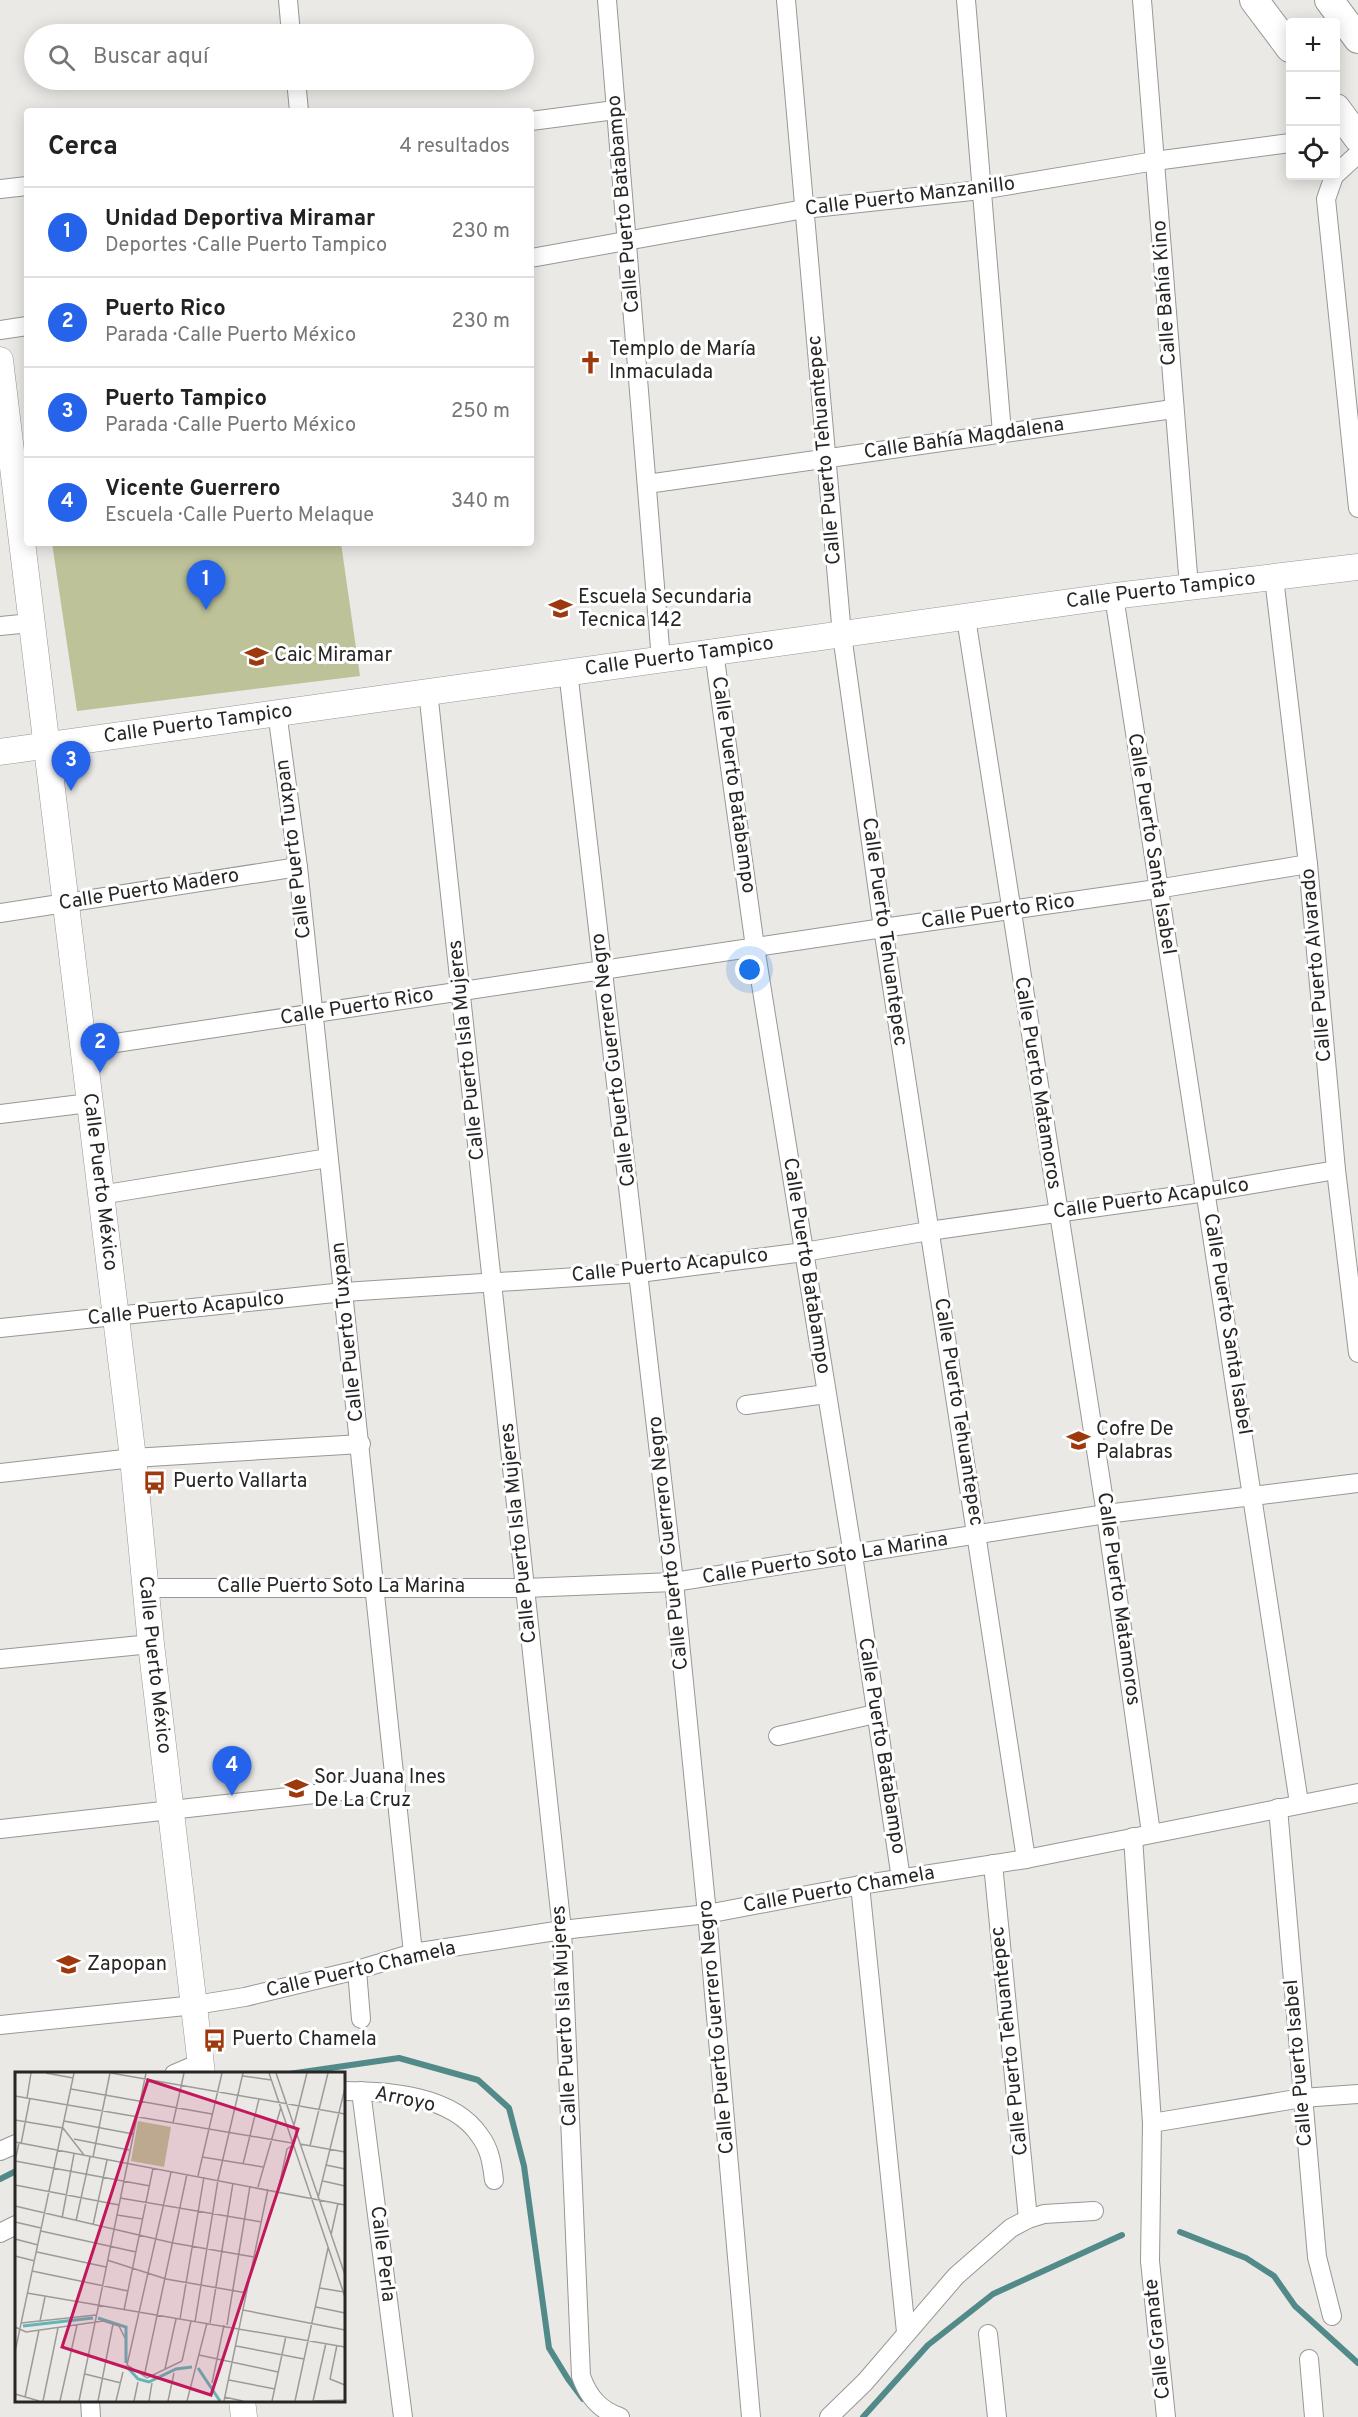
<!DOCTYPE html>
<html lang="es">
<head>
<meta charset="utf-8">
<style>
	body { margin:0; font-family:Overpass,sans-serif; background:#f6f6f6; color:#222 }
	.controls { position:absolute; right:18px; top:18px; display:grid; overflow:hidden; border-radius:6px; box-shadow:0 3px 15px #0003 }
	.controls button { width:54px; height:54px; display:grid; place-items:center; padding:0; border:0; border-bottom:2px solid #e0e0e0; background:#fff; color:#222; font:30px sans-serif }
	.you { position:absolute; left:750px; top:970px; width:21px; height:21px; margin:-15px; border:4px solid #fff; border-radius:50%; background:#1a73e8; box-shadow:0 0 0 9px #1a73e833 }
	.badge { display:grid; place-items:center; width:39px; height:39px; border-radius:50%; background:#2563eb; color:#fff; font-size:20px; font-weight:700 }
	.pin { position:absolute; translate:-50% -50px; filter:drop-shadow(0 2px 3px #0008) }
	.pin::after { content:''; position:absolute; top:32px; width:21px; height:18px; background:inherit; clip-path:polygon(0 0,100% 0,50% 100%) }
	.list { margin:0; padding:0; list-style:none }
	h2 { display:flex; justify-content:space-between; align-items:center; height:78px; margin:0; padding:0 24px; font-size:26px }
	h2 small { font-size:20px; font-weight:400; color:#767676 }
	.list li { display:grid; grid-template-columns:39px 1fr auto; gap:18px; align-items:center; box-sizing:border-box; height:90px; padding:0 24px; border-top:2px solid #e0e0e0 }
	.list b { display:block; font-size:22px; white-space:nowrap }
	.list p { margin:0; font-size:20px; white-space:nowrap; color:#767676 }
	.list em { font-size:20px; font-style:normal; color:#767676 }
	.icon { flex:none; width:33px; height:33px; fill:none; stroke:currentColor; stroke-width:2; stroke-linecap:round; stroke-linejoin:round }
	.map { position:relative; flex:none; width:1358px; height:2417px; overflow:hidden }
	.search { position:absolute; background:#fff; box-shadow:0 3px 15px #0003; left:24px; top:24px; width:510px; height:66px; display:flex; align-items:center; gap:15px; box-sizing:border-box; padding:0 21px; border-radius:33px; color:#767676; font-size:22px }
	.panel { position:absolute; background:#fff; box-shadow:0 3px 15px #0003; left:24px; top:108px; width:510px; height:438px; border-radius:6px }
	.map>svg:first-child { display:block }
	.green { fill:#bdc299 }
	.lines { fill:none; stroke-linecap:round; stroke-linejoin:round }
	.stream { stroke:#528a8a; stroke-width:6 }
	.street-casing { stroke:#979794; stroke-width:20 }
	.secondary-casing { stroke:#979794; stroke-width:27 }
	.primary-casing { stroke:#979794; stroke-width:30 }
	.street { stroke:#fff; stroke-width:18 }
	.secondary { stroke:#fff; stroke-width:26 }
	.primary { stroke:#fff; stroke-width:28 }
	.labels { text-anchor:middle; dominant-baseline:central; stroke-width:6; stroke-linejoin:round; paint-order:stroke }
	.street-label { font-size:20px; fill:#262625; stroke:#fff }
	.poi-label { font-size:20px; fill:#262625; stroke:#fff; text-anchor:start }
	.inset-river { fill:none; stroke:#65b5b5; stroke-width:3 }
	.inset-road { fill:none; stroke:#9c9b99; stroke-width:1.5 }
	.view { fill:#c2185b; fill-opacity:0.15; stroke:#c2185b; stroke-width:3 }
	.inset-edge { fill:none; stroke:#262625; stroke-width:3 }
</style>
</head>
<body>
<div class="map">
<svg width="1358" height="2417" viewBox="0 0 1358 2417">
	<rect width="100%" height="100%" fill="#eae9e6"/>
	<path class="green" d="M 52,543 L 341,543 L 360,676 L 77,711 Z"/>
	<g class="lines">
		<g class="stream">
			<path d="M 289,2074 L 399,2058 L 478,2080 L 509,2108 L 524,2166 L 549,2348 L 568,2379 L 583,2399"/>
			<path d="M 0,2179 L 16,2171"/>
			<path d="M 1180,2232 L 1246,2258 L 1274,2276 L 1295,2306 L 1358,2363"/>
			<path d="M 863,2417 L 928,2345 L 993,2294 L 1122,2235"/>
		</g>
		<defs>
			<g id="street">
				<path d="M 288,0 L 291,34"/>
				<path d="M 607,0 L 661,660"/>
				<path d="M 786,0 L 842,635 L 883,928 L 1026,1859"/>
				<path d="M 966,0 L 1002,433"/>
				<path d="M 1142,0 L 1189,587"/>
				<path d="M 296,80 L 299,111"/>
				<path d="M 531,121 L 615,110"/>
				<path d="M 1336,174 L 1358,154"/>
				<path d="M 1334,176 L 1326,199 L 1358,508"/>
				<path d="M 0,189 L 27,186"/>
				<path d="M 531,258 L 804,209 L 981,190 L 1155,161 L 1290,143"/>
				<path d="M 0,330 L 27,326"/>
				<path d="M 647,484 L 1173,409"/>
				<path d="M 1274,578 L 1308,864 L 1336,1170 L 1358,1353"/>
				<path d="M 1114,596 C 1174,999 1240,1401 1299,1803"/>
				<path d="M 966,618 L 1106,1514 L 1151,1833"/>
				<path d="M 0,626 L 31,623"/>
				<path d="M 714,652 L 755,947 L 853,1555 L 901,1879"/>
				<path d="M 568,671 L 674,1582 L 707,1914 L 751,2417"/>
				<path d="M 428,691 L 562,1930 L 581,2376 C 588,2396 599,2410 620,2417"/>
				<path d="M 277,712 L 298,867 L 413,1953"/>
				<path d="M 0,913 L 298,867"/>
				<path d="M 82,1048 L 883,928 L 1157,889 L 1308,864"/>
				<path d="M 0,1114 L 89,1103"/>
				<path d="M 100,1195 L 328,1158"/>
				<path d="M 0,1328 L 344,1292 L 639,1273 L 804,1252 L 929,1231 L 1206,1192 L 1336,1170"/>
				<path d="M 746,1405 L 826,1394"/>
				<path d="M 0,1473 L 133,1458 L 361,1444"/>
				<path d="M 145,1588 L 525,1588 L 674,1582 L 1106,1514 L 1358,1483"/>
				<path d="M 0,1659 L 151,1644"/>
				<path d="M 778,1736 L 875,1714"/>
				<path d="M 1278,1808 L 1317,2257 L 1332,2316"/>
				<path d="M 0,1829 L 396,1785"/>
				<path d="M 1133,1837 L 1152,2123 L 1150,2261 L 1166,2417"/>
				<path d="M 993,1864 L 1028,2219"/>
				<path d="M 860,1885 L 906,2332"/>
				<path d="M 357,1970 L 361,2019"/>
				<path d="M 0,2025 L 195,2005 L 245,1997 L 357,1970 L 413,1953 L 562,1930 L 707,1914 L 860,1885 L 1026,1859 L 1358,1793"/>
				<path d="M 174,2074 L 200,2063"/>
				<path d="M 344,2091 C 388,2091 453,2095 480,2136 C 490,2149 492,2164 494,2180"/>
				<path d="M 361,2091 L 403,2417"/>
				<path d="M 1152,2123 L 1302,2098 L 1358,2094"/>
				<path d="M 0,2151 L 16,2144"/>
				<path d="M 0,2233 L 16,2225"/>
				<path d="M 988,2334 L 997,2417"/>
				<path d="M 1309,2359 L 1314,2417"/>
				<path d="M 90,2400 L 91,2417"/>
				<path d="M 829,2417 L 865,2382 L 956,2276 L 1011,2228 L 1028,2219 L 1044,2214 L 1094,2211"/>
			</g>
			<g id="secondary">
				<path id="s1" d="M 0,360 L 133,1458 L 151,1644 L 202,2074"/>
				<path id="s2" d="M 0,752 L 1114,596 L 1358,567"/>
				<path d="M 242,2400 L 244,2417"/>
			</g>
			<g id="primary">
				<path d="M 1254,0 L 1290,48"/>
				<path d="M 1329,0 L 1358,39"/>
				<path d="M 1336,108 L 1358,138"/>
			</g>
		</defs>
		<use href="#street" class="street-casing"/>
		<use href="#secondary" class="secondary-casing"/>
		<use href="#primary" class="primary-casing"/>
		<use href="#street" class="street"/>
		<use href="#secondary" class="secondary"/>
		<use href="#primary" class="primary"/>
	</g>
	<defs>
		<symbol id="church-bare" viewBox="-9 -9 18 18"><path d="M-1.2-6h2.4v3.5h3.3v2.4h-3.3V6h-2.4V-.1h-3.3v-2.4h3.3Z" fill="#9e390e" stroke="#fff" stroke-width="2.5" paint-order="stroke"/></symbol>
		<symbol id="school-bare" viewBox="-9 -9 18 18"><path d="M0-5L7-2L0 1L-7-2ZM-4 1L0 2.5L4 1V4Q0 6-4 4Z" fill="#9e390e" stroke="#fff" stroke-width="2.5" paint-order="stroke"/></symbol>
		<symbol id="bus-bare" viewBox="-9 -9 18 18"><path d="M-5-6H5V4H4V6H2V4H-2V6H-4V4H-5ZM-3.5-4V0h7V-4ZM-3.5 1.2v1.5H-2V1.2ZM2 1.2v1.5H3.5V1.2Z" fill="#9e390e" stroke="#fff" stroke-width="2.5" paint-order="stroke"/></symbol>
	</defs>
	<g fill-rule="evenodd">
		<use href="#church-bare" x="574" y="346" width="33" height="33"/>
		<use href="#school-bare" x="544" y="592" width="33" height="33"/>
		<use href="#school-bare" x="240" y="640" width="33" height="33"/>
		<use href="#school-bare" x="1062" y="1424" width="33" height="33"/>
		<use href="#bus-bare" x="138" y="1466" width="33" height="33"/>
		<use href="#school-bare" x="280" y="1772" width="33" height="33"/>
		<use href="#school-bare" x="52" y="1948" width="33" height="33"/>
		<use href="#bus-bare" x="198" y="2024" width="33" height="33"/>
	</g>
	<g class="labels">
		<g class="street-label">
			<text transform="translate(910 197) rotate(-7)">Calle Puerto Manzanillo</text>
			<text transform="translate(624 204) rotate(-95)">Calle Puerto Batabampo</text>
			<text transform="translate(1165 293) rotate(-94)">Calle Bahía Kino</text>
			<text transform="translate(964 439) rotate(-8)">Calle Bahía Magdalena</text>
			<text transform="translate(825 450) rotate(-95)">Calle Puerto Tehuantepec</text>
			<text stroke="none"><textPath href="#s2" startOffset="1172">Calle Puerto Tampico</textPath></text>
			<text stroke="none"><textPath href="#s2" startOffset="686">Calle Puerto Tampico</textPath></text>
			<text stroke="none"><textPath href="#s2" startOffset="200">Calle Puerto Tampico</textPath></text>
			<text transform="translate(733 785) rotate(82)">Calle Puerto Batabampo</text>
			<text transform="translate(1151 844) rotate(81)">Calle Puerto Santa Isabel</text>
			<text transform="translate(294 849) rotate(-97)">Calle Puerto Tuxpan</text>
			<text transform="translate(149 890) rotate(-9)">Calle Puerto Madero</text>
			<text transform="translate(998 912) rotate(-8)">Calle Puerto Rico</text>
			<text transform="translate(884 932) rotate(82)">Calle Puerto Tehuantepec</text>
			<text transform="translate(1317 965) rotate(-95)">Calle Puerto Alvarado</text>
			<text transform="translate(357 1007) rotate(-9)">Calle Puerto Rico</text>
			<text transform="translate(467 1050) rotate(-96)">Calle Puerto Isla Mujeres</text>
			<text transform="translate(614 1060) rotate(-97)">Calle Puerto Guerrero Negro</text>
			<text transform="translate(1037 1083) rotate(81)">Calle Puerto Matamoros</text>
			<text stroke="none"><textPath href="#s1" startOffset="828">Calle Puerto México</textPath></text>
			<text transform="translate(1151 1199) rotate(-8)">Calle Puerto Acapulco</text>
			<text transform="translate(670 1266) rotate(-6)">Calle Puerto Acapulco</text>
			<text transform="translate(806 1266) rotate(81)">Calle Puerto Batabampo</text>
			<text transform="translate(186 1309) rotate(-6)">Calle Puerto Acapulco</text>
			<text transform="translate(1227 1324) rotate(81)">Calle Puerto Santa Isabel</text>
			<text transform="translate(348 1332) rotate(-96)">Calle Puerto Tuxpan</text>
			<text transform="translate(958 1412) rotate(81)">Calle Puerto Tehuantepec</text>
			<text transform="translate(519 1533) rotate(-96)">Calle Puerto Isla Mujeres</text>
			<text transform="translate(669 1543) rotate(-96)">Calle Puerto Guerrero Negro</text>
			<text transform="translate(825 1559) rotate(-9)">Calle Puerto Soto La Marina</text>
			<text x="341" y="1587">Calle Puerto Soto La Marina</text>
			<text transform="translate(1118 1599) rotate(82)">Calle Puerto Matamoros</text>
			<text stroke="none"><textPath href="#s1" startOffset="1314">Calle Puerto México</textPath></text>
			<text transform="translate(881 1746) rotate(81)">Calle Puerto Batabampo</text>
			<text transform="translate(839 1890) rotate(-10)">Calle Puerto Chamela</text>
			<text transform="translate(361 1970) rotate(-13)">Calle Puerto Chamela</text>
			<text transform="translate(565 2016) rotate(-93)">Calle Puerto Isla Mujeres</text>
			<text transform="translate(717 2027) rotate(-95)">Calle Puerto Guerrero Negro</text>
			<text transform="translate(1010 2041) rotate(-96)">Calle Puerto Tehuantepec</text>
			<text transform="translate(1299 2063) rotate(-95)">Calle Puerto Isabel</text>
			<text transform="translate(405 2100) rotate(12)">Arroyo</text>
			<text transform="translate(382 2254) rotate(83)">Calle Perla</text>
			<text transform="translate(1158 2339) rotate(-96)">Calle Granate</text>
		</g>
		<g class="poi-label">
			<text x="609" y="350">Templo de María<tspan x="609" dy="23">Inmaculada</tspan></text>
			<text x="578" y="598">Escuela Secundaria<tspan x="578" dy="23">Tecnica 142</tspan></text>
			<text x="274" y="656">Caic Miramar</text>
			<text x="1096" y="1430">Cofre De<tspan x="1096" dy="23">Palabras</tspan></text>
			<text x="173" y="1482">Puerto Vallarta</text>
			<text x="314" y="1778">Sor Juana Ines<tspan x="314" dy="23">De La Cruz</tspan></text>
			<text x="87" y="1965">Zapopan</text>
			<text x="232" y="2040">Puerto Chamela</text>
		</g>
	</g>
	<g transform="translate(15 2072)">
		<rect width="330" height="330" fill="#eae9e6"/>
		<path d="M 123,49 L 156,55 L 149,95 L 116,89 Z" fill="#bdc299"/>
		<path class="inset-river" d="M 83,246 L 111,255 L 111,291M 8,254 L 78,246M 113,296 L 123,307 L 134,310 L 161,297 L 177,295M 183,296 L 205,329"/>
		<path class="inset-road" d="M 31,1 L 58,6M 96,1 L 330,42M 254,1 L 330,225M 261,1 L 330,203M 228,4 L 256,8M 56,17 L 197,42M 0,24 L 277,71M 12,26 L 16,1M 0,48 L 48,56 L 69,83M 49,49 L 118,62M 158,51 L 169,1M 279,53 L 292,1M 59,67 L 114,78M 0,70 L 330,133M 6,72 L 15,26M 285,72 L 330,80M 295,74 L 313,1M 78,85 L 95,1M 187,85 L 248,95M 0,89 L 135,114M 0,89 L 4,71M 228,92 L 244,27M 311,93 L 330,97M 156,100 L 112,293 L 132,306 L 167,289M 183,104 L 207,1M 308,109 L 330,114M 0,113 L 104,133M 243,115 L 266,35M 263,119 L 272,77 L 278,73M 105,126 L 247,150M 303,126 L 330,16M 0,134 L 158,171 L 239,185M 102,143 L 128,147M 47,146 L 59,82M 61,149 L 75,85M 0,150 L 26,156M 78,153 L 92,88M 26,159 L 121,180M 316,163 L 323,131M 0,167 L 23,173M 22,180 L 91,195M 0,184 L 20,189M 92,188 L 151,207 L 232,221M 17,199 L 113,219M 305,216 L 329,220M 12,221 L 330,275M 301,235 L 330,241M 109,238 L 138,96M 228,238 L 330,258M 165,247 L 189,105M 25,249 L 30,225M 180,250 L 203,108 L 228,1M 6,251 L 81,243M 195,251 L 218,111M 212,253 L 235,114M 0,255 L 11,260 L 88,249 L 104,254 L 110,266M 322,273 L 315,307 L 330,313M 221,274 L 289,287M 0,280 L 59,1M 184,283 L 263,300M 167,289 L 176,249M 150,297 L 161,247M 70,302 L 106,311M 129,305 L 172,102M 214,308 L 260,317M 197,311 L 209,253M 0,322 L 24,329M 10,325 L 24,258M 209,325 L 228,329M 28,329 L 43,256M 45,329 L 62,253M 64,329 L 131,1M 83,329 L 98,252M 101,329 L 108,300M 119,329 L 123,310M 134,329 L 137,311M 153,329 L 159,301M 172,329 L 192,251M 209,329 L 253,117M 257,329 L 271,264M 280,329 L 313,176M 298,329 L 311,271M 299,329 L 330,328"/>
		<path class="view" d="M 133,8 L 283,57 L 196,323 L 47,275 Z"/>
		<rect width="330" height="330" class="inset-edge"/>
	</g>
</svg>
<div class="controls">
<button>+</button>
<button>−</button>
<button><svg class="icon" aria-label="locate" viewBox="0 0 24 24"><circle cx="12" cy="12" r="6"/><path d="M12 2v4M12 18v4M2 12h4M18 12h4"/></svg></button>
</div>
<div class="you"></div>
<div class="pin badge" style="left:206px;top:610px">1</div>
<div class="pin badge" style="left:100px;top:1073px">2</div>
<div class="pin badge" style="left:71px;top:791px">3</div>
<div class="pin badge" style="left:232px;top:1796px">4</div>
<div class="search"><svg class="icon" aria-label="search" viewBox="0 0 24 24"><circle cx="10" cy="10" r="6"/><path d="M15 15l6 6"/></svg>Buscar aquí</div>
<section class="panel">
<h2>Cerca<small>4 resultados</small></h2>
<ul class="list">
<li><span class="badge">1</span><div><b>Unidad Deportiva Miramar</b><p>Deportes · Calle Puerto Tampico</p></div><em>230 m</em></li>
<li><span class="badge">2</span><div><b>Puerto Rico</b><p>Parada · Calle Puerto México</p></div><em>230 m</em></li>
<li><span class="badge">3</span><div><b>Puerto Tampico</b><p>Parada · Calle Puerto México</p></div><em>250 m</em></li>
<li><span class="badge">4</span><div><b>Vicente Guerrero</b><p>Escuela · Calle Puerto Melaque</p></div><em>340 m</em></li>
</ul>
</section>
</div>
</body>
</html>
